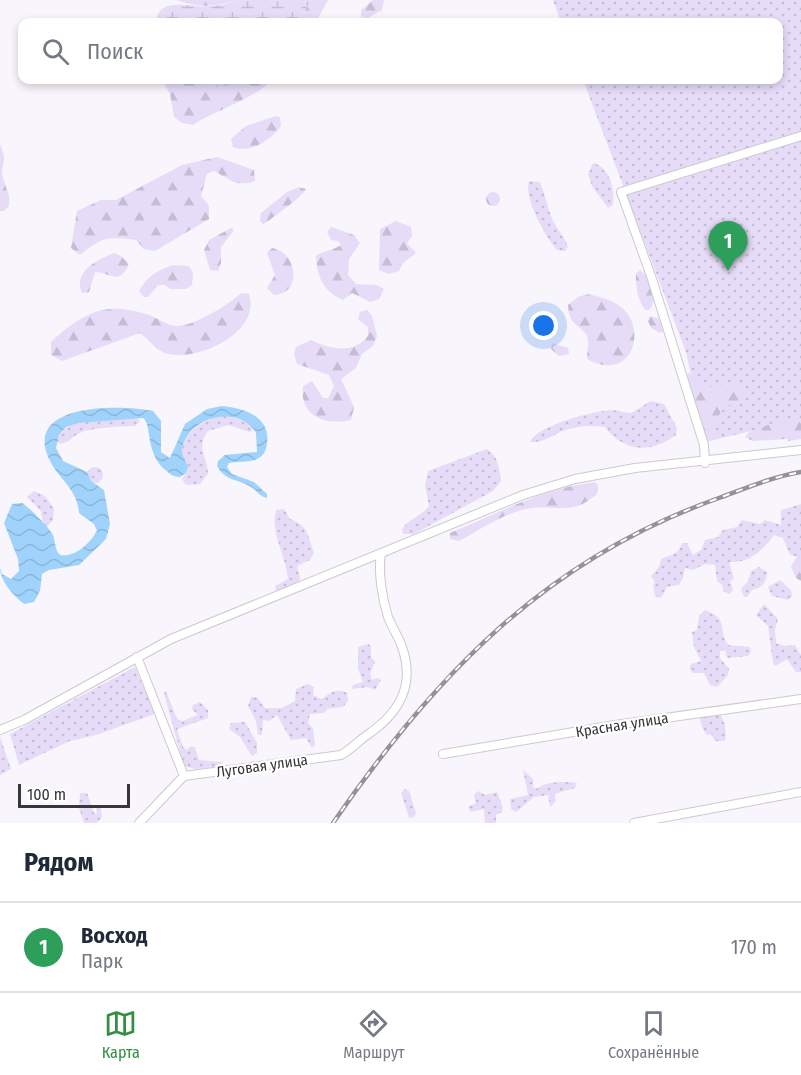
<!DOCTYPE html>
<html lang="ru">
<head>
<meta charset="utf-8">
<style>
	body { margin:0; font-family:"Fira Sans Condensed",sans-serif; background:#f2f2f3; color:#1f2937 }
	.scale { position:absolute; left:18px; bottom:15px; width:112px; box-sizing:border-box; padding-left:6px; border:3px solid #373638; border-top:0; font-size:16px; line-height:21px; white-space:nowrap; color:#373638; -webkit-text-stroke:4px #fff; paint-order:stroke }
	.you { position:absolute; left:544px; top:326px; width:21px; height:21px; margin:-15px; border:4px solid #fff; border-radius:50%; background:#1a73e8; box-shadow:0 0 0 9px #1a73e833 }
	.badge { display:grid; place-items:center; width:39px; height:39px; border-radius:50%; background:#328f41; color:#fff; font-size:20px; font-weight:700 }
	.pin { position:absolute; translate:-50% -50px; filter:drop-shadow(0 2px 3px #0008) }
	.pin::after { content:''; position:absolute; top:32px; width:21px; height:18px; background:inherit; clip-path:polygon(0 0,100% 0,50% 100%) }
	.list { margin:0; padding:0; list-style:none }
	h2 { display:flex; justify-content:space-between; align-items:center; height:78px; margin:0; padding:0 24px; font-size:26px }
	h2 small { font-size:20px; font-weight:400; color:#747a83 }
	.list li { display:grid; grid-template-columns:39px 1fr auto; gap:18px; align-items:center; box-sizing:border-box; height:90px; padding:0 24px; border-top:2px solid #e0e1e3 }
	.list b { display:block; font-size:22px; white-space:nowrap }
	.list p { margin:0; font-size:20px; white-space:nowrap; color:#747a83 }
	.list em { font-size:20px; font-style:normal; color:#747a83 }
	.icon { flex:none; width:33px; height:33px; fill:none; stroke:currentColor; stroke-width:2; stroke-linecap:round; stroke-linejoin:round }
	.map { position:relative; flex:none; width:801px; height:823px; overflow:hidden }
	.search { position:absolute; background:#fff; box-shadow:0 3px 9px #0003; left:18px; right:18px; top:18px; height:66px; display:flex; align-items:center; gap:15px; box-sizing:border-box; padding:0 21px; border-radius:12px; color:#747a83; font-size:22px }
	.sheet { height:168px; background:#fff }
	nav { display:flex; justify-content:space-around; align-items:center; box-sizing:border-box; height:84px; border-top:2px solid #e0e1e3; background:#fff; font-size:16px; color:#747a83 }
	nav a { display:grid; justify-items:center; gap:3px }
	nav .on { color:#328f41 }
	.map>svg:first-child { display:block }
	.grass { fill:url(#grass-dots) }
	.forest { fill:url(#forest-firs) }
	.wetland { fill:url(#wetland-marsh) }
	.water { fill:url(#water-waves) }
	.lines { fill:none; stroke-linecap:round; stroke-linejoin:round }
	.minor-casing { stroke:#ccc9d0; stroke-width:10 }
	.minor { stroke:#fff; stroke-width:8 }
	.rail-casing { stroke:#949297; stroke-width:4.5 }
	.rail { stroke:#fff; stroke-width:2; stroke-dasharray:7; stroke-linecap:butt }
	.labels { text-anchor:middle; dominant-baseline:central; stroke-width:4.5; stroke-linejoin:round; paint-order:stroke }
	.street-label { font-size:15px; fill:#373638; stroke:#fff }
</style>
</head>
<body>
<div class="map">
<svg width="801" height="823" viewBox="0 0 801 823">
	<defs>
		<pattern id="grass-dots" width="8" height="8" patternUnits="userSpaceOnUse" patternTransform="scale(1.5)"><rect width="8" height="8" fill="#e6dcf8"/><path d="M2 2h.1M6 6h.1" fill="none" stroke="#c6bdd5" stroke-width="1.8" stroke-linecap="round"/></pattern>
		<pattern id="forest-firs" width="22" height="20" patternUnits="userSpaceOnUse" patternTransform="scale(1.5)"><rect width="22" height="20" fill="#e6dcf8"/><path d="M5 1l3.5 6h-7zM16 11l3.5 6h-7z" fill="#c6bdd5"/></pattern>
		<pattern id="wetland-marsh" width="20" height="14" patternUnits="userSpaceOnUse" patternTransform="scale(1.5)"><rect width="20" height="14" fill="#e6dcf8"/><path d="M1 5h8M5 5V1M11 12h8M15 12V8" fill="none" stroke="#c6bdd5"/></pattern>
		<pattern id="water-waves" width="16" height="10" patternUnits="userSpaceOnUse" patternTransform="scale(1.5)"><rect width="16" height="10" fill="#a0d3fc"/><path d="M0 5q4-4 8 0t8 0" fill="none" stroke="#8ab6d9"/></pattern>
	</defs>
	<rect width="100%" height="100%" fill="#f8f5fc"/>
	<g class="grass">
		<path d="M 553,0 L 801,0 L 801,439 L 788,441 L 784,423 L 706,442 L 686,352 L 583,80 L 778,80 L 778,22 L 561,22 Z"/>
		<path d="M 593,163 C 610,167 615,190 613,205 L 608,208 L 592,186 L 588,174 Z"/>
		<path d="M 529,181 L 540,182 C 545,194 547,205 551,216 C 555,228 565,236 568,247 L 565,251 L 557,250 C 546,238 523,197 529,181 Z"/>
		<path d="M 651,401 L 664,404 L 677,428 L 676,435 C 650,454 624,452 605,427 C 592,425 578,426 566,430 C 552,434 546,443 530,442 C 537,425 594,411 613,410 C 618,410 625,413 631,413 Z"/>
		<path d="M 225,415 L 248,422 L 253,427 L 252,431 L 249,432 L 229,425 L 208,431 C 195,448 208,456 208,474 L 200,484 L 186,485 L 182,479 L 186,473 C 184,465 181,456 182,449 C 185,430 208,418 225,415 Z"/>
		<path d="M 135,417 L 140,421 L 135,426 C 125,426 90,428 82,432 C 74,435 70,442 60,444 L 57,441 C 65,414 112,418 135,417 Z"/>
		<path d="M 487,449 C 499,458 499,467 501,481 L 493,491 L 414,534 L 403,534 L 402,529 C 409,519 421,516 429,506 L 425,485 L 428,471 Z"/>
		<circle cx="95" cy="475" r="8"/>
		<path d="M 34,491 L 45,496 L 54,508 L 53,520 L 47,527 L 43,524 L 41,511 L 27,497 Z"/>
		<path d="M 801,504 L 801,557 L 790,555 L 783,538 L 774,535 C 762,551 750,563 729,562 L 734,578 L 730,582 L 733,589 L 730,594 L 724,592 L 722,585 L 717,581 L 715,565 L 705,564 L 693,570 L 685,568 L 683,578 L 679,585 L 667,587 L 661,598 L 655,596 L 653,586 L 655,582 L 651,576 L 659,567 L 661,559 C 671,554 678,556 682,543 L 687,543 L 693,555 L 701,550 L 705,540 L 718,537 L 723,530 L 737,527 L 742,520 L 760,524 L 765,520 L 781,525 L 781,510 Z"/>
		<path d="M 284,509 L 290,519 C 308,525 308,536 314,553 L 310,560 L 297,566 L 300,577 L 299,585 L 276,591 L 275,586 L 288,579 C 286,555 270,534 276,510 Z"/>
		<path d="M 759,567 L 767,572 C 766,583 763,587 752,590 L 747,597 L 744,597 L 741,589 L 748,581 L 751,571 Z"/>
		<path d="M 780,580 L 791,590 L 792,596 L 788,600 L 772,596 L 768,587 Z"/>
		<path d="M 764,604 L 778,619 L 775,630 L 776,643 L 785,646 L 795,645 L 801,655 L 801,672 L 796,672 L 787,659 L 775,666 L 773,663 L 768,626 L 756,615 Z"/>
		<path d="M 705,610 C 730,619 717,629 728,645 L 750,647 L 751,652 L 748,656 L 727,658 L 725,650 L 720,651 L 720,658 L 729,669 L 728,675 L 717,687 L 710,685 L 704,673 L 693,673 L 689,668 L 691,664 L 701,661 L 694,647 L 692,632 L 697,630 L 699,616 Z"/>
		<path d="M 368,644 L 371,646 L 371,657 L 375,662 L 370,673 L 372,680 L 377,678 L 381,680 L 375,690 L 368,687 L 352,689 L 353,685 L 363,682 L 358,669 L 358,647 Z"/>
		<path d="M 135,667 L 155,714 L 96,735 L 70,741 L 19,765 L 10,734 Z"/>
		<path d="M 308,684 L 314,687 L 313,695 L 321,699 C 330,694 335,687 347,693 L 348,701 L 343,707 L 327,709 L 324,713 L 310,714 L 308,723 L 313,728 L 315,745 L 312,748 L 306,738 L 291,740 L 277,715 L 269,721 L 263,720 L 262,735 L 258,735 L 256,721 L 248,706 L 251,697 L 257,697 L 265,708 L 282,708 L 295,701 L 296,689 Z"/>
		<path d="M 166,691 L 177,719 L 182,721 L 198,715 L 192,709 L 193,705 L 200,702 L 208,710 L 208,718 L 177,729 L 183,747 L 187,750 L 191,746 L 195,748 L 199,760 L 223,762 L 223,766 L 195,769 L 184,766 L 164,694 Z"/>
		<path d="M 719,713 C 725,720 727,731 725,741 L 715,741 L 711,734 L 707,735 C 703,731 700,722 700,716 Z"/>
		<path d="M 245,722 L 257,743 L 257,753 L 252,756 L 240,737 L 229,729 L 231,723 Z"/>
		<path d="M 0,737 L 11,769 L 0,775 Z"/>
		<path d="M 523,770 L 533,779 L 533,787 L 536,789 C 546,781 564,781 577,783 L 575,788 L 554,794 L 556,801 L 550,807 L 548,795 L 534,797 L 516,812 L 511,809 L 510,799 L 528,795 Z"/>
		<path d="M 405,789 L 409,791 L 416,813 L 414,817 L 409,818 L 401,793 Z"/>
		<path d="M 478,791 L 485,795 L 497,792 L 503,808 L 502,812 L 496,815 L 496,823 L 485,823 L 484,809 L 471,812 L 468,807 L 476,803 L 474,795 Z"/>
		<path d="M 80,793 L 87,793 L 94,813 L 97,815 L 96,808 L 101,808 L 102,817 L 97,823 L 84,823 L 79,808 Z"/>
	</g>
	<g class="forest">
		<path d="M 176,0 L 237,0 C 216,7 197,8 176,0 Z"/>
		<path d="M 311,0 L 328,0 L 316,22 L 298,22 Z"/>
		<path d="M 373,0 L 384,0 L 382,10 L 368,18 L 361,17 L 361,10 Z"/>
		<path d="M 162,80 L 200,80 L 214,88 L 238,80 L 272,80 C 253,100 217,109 193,125 L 182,123 L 174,117 L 170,94 Z"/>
		<path d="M 276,116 L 280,117 L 281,126 C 271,140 250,154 233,147 L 231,139 L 246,126 Z"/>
		<path d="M 0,144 L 4,155 L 2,175 L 9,196 L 9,206 L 4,211 L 0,211 Z"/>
		<path d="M 217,157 L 254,170 L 255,181 C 236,188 230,179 214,171 L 207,174 L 201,196 L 209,206 L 209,219 L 155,251 L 144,249 L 136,240 C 108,236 102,237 80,255 L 71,248 L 77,211 L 101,200 L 116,200 L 182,165 Z"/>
		<path d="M 299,187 L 306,189 C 300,199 277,214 267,222 L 263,224 L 260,221 L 261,213 L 287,192 Z"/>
		<circle cx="493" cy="199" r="7"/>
		<path d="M 396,221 L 411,227 L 412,236 L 407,243 L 416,253 L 403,263 L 399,271 L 389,274 L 379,270 L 380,229 Z"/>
		<path d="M 331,227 L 354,235 L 360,243 L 349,259 L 348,275 L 356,284 L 376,285 L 384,289 L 379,299 L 370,302 L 352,293 L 343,300 C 323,291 317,277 316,256 C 324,250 332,251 341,245 L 338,241 L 331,240 L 327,232 Z"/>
		<path d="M 231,228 L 234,230 L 221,247 L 221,263 L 218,271 L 210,270 L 204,250 L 209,240 Z"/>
		<path d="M 272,248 C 296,251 304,293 274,295 L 267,288 L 275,275 L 267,253 Z"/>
		<path d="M 114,253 L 121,256 L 129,264 C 118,287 111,272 95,272 L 89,292 L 82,293 C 73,272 96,260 114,253 Z"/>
		<path d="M 173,265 L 189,266 L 193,273 L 192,285 L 186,289 L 170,289 L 165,285 L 158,285 L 148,297 L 144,297 L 139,291 C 147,276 158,270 173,265 Z"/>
		<path d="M 640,270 C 650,279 660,299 649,310 L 645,310 C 638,300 635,285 636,274 Z"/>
		<path d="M 241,293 L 249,294 C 262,332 197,363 165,353 C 156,350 147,338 140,333 L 62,361 L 51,355 L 51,342 C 83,313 104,301 146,314 C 156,317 166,325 176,326 C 192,327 230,304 241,293 Z"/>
		<path d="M 589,294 C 600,297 612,300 621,307 C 648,328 633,384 587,359 C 587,352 590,340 586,334 C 576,322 569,325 568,305 L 578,297 Z"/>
		<path d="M 367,310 L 372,316 L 377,336 L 373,346 L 362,354 L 356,368 L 341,379 L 354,407 L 351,420 C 325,426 299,416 303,386 L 312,381 L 323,398 L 328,398 L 334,386 L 329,375 L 297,364 L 294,354 L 296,347 L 311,340 C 329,349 356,355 368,335 L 368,327 L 358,319 L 360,312 Z"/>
		<path d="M 650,316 L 658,318 L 664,326 L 663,332 L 660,333 L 651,328 L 648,321 Z"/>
		<path d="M 552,343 L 568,348 L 569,354 L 559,356 L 551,349 Z"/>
		<path d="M 688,372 L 707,387 L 733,384 L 745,391 C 738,413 718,393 715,436 L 711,439 L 706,438 C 700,423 684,386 688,372 Z"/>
		<path d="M 784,419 L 801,419 L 801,438 L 753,441 L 745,437 L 749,432 Z"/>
		<path d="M 595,482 L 598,485 L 597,494 C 572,516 559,505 531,508 C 505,512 481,529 459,541 L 450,539 L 450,533 C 496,514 544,488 595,482 Z"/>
		<path d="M 801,555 L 801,581 L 796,578 L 791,567 L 797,556 Z"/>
	</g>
	<g class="wetland">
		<path d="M 237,0 L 311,0 L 298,22 L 156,22 C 158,0 181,5 200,6 C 213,7 225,5 237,0 Z"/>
		<path d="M 200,80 L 238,80 L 214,88 Z"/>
	</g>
	<path class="water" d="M 222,406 C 243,408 271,416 267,444 C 266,450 264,456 257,459 C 249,463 238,461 229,463 L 227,467 L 232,474 L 254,482 L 267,494 L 267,498 C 258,496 258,491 251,487 C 238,479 225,481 217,466 L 218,461 L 225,455 L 257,452 L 256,433 C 240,404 188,416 182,449 C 181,455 186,461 188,467 L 186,473 L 180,477 C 172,477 169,473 163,468 C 145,450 152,424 143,418 L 78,423 L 66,427 L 59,435 L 56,448 L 63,461 L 87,472 L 91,481 L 104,490 L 110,524 L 106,539 L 79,565 L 49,570 L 42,574 L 40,591 L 34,602 L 24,604 C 13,595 0,581 0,567 L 2,574 L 11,579 L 19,571 L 18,559 L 4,523 L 12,504 L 22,503 C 27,505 49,528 52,533 C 56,541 54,549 60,555 C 75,558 90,543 97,531 L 94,524 L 79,513 C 77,486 56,479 47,454 C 28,402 124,405 153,411 L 161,421 L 161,452 L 170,458 L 185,424 L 207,409 Z"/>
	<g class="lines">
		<defs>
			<g id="minor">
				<path d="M 705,463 L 704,445 L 652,279 L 621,192 L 801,136"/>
				<path d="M 137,657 L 184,776"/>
				<path d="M 0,730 L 24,720 L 171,639 L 523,495 L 575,479 L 635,468 L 801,450"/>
				<path d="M 443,754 L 615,725 L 801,699"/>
				<path d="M 139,823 L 184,776 L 341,755 C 352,749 359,740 370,733 C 401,711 415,684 402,647 C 398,636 392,627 388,617 C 382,598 378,572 381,553"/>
				<path d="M 634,823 L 801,792"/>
			</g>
		</defs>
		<use href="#minor" class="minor-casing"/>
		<use href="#minor" class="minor"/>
		<defs>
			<path id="rail" d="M 333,823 C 435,675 546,559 719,498 C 746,488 772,477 801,472"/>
		</defs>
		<use href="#rail" class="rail-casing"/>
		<use href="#rail" class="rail"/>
	</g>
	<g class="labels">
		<g class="street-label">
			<text transform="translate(622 725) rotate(-9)">Красная улица</text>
			<text transform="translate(262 766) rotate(-8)">Луговая улица</text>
		</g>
	</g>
</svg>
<div class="scale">100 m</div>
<div class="you"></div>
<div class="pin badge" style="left:728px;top:271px;background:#2e9e5b">1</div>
<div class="search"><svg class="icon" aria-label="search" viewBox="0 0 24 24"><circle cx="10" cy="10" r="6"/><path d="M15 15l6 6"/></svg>Поиск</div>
</div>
<section class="sheet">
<h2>Рядом<small></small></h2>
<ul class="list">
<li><span class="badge" style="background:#2e9e5b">1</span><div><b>Восход</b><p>Парк</p></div><em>170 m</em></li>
</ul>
</section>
<nav>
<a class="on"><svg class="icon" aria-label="map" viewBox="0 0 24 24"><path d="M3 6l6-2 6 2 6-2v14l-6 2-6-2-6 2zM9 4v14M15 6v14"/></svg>Карта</a>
<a><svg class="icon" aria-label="directions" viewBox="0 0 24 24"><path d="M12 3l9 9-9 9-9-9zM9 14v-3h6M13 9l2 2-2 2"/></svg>Маршрут</a>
<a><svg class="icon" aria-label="saved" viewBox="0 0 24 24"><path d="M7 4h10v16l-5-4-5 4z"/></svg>Сохранённые</a>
</nav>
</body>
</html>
